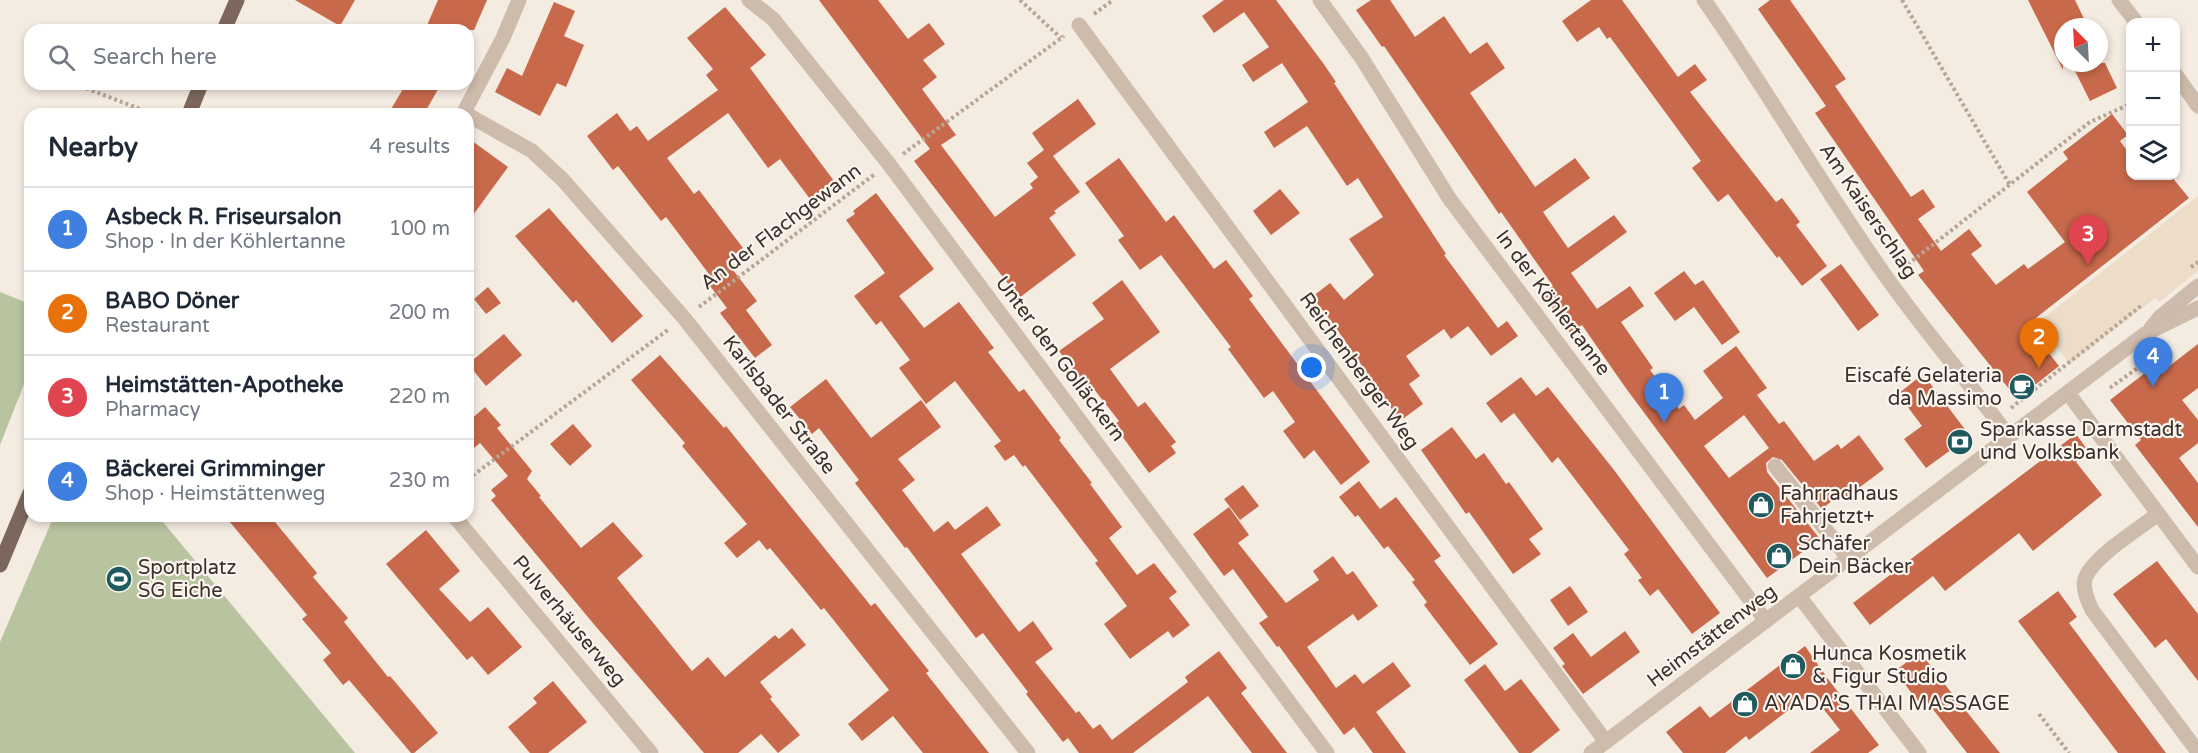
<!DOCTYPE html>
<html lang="en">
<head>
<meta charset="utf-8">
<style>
	body { margin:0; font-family:"Varela Round",sans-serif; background:#f2f2f3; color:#1f2937 }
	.controls { position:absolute; right:18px; top:18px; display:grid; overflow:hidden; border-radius:12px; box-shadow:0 3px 9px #0003 }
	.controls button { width:54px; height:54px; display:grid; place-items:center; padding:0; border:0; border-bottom:2px solid #e0e1e3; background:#fff; color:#1f2937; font:30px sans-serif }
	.compass { position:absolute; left:2054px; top:18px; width:54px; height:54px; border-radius:50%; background:#fff; box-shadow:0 3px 9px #0003; rotate:336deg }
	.you { position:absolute; left:1312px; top:368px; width:21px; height:21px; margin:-15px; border:4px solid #fff; border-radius:50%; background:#1a73e8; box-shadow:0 0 0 9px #1a73e833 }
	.badge { display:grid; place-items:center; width:39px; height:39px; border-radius:50%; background:#b45309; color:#fff; font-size:20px; font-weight:700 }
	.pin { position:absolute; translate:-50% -50px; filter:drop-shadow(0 2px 3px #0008) }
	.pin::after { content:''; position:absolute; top:32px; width:21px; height:18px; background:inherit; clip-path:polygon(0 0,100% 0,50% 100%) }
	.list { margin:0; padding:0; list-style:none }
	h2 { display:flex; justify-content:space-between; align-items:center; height:78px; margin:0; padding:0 24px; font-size:26px }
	h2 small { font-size:20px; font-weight:400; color:#747a83 }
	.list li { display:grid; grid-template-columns:39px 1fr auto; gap:18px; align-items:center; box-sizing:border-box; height:84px; padding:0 24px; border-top:2px solid #e0e1e3 }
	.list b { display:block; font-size:22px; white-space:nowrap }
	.list p { margin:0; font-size:20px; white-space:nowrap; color:#747a83 }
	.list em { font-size:20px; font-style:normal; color:#747a83 }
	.icon { flex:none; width:33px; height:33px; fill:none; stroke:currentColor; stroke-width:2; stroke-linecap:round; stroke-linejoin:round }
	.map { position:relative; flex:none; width:2198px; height:753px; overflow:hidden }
	.search { position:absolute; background:#fff; box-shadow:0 3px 9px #0003; left:24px; top:24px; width:450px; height:66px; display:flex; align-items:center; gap:15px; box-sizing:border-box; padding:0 21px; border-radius:18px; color:#747a83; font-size:22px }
	.panel { position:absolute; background:#fff; box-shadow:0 3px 9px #0003; left:24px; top:108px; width:450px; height:414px; border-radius:18px }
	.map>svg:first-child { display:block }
	.green { fill:#b8c4a0 }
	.plaza { fill:#ecdcc8 }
	.building { fill:#c8694b; fill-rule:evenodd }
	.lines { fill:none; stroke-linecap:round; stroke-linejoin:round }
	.path { stroke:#b9a596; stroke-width:4; stroke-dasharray:3 3; stroke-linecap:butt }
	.minor { stroke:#cdbbac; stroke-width:15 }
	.major { stroke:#7d675c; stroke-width:15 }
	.labels { text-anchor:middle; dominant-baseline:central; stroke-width:4.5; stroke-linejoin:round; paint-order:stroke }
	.street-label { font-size:20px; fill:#3b302b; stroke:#fbf5ee }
	.poi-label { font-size:20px; fill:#3b302b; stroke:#fbf5ee; text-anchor:start }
</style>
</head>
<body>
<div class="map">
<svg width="2198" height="753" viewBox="0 0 2198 753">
	<rect width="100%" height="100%" fill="#f4ebe1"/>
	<g class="green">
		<path d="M 0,292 L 30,304 L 30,369 L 0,445 Z"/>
		<path d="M 54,516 L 158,516 L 355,753 L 0,753 L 0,642 Z"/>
	</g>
	<path class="plaza" d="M 2198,196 L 2198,271 L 2159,302 L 2155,298 L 2070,364 L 2037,323 Z"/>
	<g class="building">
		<path d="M 295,0 L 355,0 L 340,26 Z"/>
		<path d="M 438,0 L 487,0 L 474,30 L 425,30 Z"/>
		<path d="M 819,0 L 878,0 L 908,39 L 929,23 L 945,44 L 923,60 L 937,77 L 922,89 L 956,135 L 941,145 L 995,217 L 1033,188 L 1030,184 L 1038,177 L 1027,163 L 1044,150 L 1032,133 L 1078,99 L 1096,124 L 1053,156 L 1080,192 L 1054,211 L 1056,213 L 1049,218 L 1076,255 L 1019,298 L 914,161 L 930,149 Z"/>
		<path d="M 1224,0 L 1276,0 L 1323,63 L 1336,82 L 1334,83 L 1446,254 L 1444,255 L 1498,328 L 1507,321 L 1518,336 L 1491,356 L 1468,326 L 1451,339 L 1444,329 L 1406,356 L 1420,376 L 1409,384 L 1423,404 L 1400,421 L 1332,322 L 1312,297 L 1330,283 L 1344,300 L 1374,275 L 1349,239 L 1383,217 L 1358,178 L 1347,186 L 1307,126 L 1274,148 L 1264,132 L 1308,102 L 1282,63 L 1253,82 L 1242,65 L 1269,47 L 1244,12 L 1214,33 L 1202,16 Z"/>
		<path d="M 1371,0 L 1390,0 L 1415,37 L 1444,16 L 1470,54 L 1487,42 L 1505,68 L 1470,93 L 1535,187 L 1575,158 L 1590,178 L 1543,212 L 1568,248 L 1614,215 L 1627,232 L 1571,273 L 1597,309 L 1630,286 L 1644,306 L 1621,322 L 1653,368 L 1650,370 L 1679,409 L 1684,405 L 1695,420 L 1723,398 L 1703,371 L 1736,346 L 1767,388 L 1757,395 L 1779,424 L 1784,421 L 1814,461 L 1838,444 L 1841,449 L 1859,435 L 1884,469 L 1844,499 L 1840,494 L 1822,509 L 1782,460 L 1773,457 L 1766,463 L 1767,472 L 1820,539 L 1767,578 L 1625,387 L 1582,325 L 1570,333 L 1542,294 L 1553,286 L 1501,212 L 1499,214 L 1384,46 L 1382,47 L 1356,10 ZM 1744,415 L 1769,448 L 1729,478 L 1704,446 Z"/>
		<path d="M 1591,0 L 1622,0 L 1678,77 L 1695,64 L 1707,80 L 1690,92 L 1776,202 L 1782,198 L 1800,222 L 1796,225 L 1827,266 L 1802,286 L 1779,256 L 1777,258 L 1728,194 L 1718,202 L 1692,168 L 1701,161 L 1610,37 L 1607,39 L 1599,27 L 1577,42 L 1562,21 Z"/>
		<path d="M 1770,0 L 1790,0 L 1846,79 L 1835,86 L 1911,197 L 1923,189 L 1935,207 L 1918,219 L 1941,251 L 1969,229 L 1982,246 L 1971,254 L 1996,285 L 2024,264 L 2028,269 L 2065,242 L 2027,192 L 2068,159 L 2063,152 L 2112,114 L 2128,135 L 2120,141 L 2130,155 L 2130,176 L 2171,176 L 2189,198 L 2027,325 L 2059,366 L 2017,399 L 1918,275 L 1924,271 L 1815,113 L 1826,106 L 1758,9 Z"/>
		<path d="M 2028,0 L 2075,0 L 2088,27 L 2063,27 L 2063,70 Z"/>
		<path d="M 554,2 L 575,11 L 564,36 L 584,45 L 566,87 L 557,83 L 540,116 L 495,92 L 507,68 L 522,76 Z"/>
		<path d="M 725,7 L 766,55 L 750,68 L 834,181 L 810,199 L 780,159 L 768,168 L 728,113 L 667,158 L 694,194 L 699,190 L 743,248 L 726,261 L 757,301 L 746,310 L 772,345 L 755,358 L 720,313 L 727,308 L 704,278 L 709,274 L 666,217 L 661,221 L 618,166 L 613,170 L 587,136 L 617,113 L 630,131 L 637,126 L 648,141 L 718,90 L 706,75 L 713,69 L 687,38 Z"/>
		<path d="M 2071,63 L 2105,63 L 2117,88 L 2090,101 Z"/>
		<path d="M 406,84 L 441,84 L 424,114 L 388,114 Z"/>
		<path d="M 468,138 L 508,167 L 468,222 Z"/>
		<path d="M 1119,158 L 1166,222 L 1174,215 L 1214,269 L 1226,260 L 1253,296 L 1249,299 L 1370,462 L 1341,485 L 1314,450 L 1304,459 L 1283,431 L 1295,422 L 1273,391 L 1264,398 L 1228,349 L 1231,347 L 1161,255 L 1140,270 L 1118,240 L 1124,236 L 1085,183 Z"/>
		<path d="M 1280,189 L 1300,213 L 1271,235 L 1253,211 Z"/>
		<path d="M 876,193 L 934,269 L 899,296 L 924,328 L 959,302 L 994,348 L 988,352 L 1019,392 L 1024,389 L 1061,438 L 1059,440 L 1092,483 L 1090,484 L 1122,527 L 1109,538 L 1137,575 L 1154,563 L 1177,592 L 1169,598 L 1190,625 L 1173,638 L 1168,631 L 1130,659 L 1104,624 L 1127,606 L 1095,563 L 1098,561 L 1025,465 L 1023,467 L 1014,455 L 1005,461 L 994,446 L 1001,441 L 955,381 L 926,404 L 899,368 L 910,360 L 881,321 L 876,325 L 854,296 L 885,273 L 846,220 L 855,214 L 853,211 Z"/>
		<path d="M 549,208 L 643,316 L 612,343 L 576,300 L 573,303 L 515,236 Z"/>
		<path d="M 1841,264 L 1879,315 L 1858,331 L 1820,279 Z"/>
		<path d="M 1684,271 L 1695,285 L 1703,280 L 1740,332 L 1722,345 L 1694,307 L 1675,321 L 1654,293 Z"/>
		<path d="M 1122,280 L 1160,332 L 1110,369 L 1138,407 L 1145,402 L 1176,442 L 1171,446 L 1176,453 L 1149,473 L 1114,425 L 1119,421 L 1090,384 L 1086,387 L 1059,351 L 1104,319 L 1092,303 Z"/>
		<path d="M 488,287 L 501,303 L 486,314 L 474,299 Z"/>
		<path d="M 504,334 L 522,355 L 486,386 L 468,364 Z"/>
		<path d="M 2198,344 L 2198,388 L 2182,400 L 2198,420 L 2198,443 L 2179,458 L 2198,483 L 2198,527 L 2135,445 L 2141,440 L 2110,400 L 2145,373 L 2150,381 Z"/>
		<path d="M 660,355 L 724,428 L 726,426 L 871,606 L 875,603 L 929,671 L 926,673 L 989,753 L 923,753 L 893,716 L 862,741 L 848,724 L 889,690 L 824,608 L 821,610 L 770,548 L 767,550 L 759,540 L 737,558 L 724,543 L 747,524 L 682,446 L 685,443 L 631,380 Z"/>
		<path d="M 1923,374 L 1970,436 L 1926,468 L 1904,439 L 1922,426 L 1898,394 Z"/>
		<path d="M 1521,377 L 1536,396 L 1548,387 L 1614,470 L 1720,613 L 1692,634 L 1658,589 L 1650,596 L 1638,580 L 1642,578 L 1624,554 L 1629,550 L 1558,457 L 1552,463 L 1514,413 L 1501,423 L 1486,403 Z"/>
		<path d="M 826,379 L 871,438 L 921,400 L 941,427 L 898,459 L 915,480 L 902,490 L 934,532 L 948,521 L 955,530 L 987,506 L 1001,525 L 961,554 L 1019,632 L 1033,621 L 1053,649 L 1035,662 L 1076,713 L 1079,711 L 1093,729 L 1100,724 L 1112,740 L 1188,682 L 1185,677 L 1219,651 L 1247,688 L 1241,693 L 1287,753 L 1252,753 L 1208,696 L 1133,753 L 1079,753 L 1068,738 L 1063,742 L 1026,694 L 1028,692 L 983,633 L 976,638 L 907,547 L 905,548 L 855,483 L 859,480 L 819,428 L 812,434 L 790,407 Z"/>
		<path d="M 485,407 L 501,425 L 497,428 L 532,471 L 527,479 L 541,496 L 539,497 L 581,548 L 613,522 L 643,556 L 617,578 L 692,671 L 708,657 L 725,677 L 775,635 L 779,639 L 792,628 L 806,645 L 760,682 L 772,697 L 770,699 L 800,735 L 778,753 L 761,734 L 738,753 L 704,753 L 592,622 L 491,500 L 496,496 L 491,490 L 508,476 L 480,443 L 468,453 L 468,422 Z"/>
		<path d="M 573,424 L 592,446 L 570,466 L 550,444 Z"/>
		<path d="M 1452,427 L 1476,459 L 1484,453 L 1506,484 L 1509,482 L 1543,529 L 1529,539 L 1541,554 L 1513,574 L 1469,512 L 1466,514 L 1421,450 Z"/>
		<path d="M 2076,434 L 2089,452 L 2076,462 L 2102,495 L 2033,551 L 2019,533 L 1945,591 L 1933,576 L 1870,625 L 1853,603 Z"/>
		<path d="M 1359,481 L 1380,509 L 1396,497 L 1441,556 L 1434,561 L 1498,644 L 1470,665 L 1424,605 L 1427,602 L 1412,582 L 1415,580 L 1388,546 L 1384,549 L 1358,515 L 1355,517 L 1339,497 Z"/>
		<path d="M 1243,485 L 1259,506 L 1240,520 L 1224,499 Z"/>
		<path d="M 1229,507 L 1249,535 L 1238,543 L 1286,603 L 1319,580 L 1313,571 L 1333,556 L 1347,575 L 1353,571 L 1378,606 L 1358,621 L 1353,614 L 1307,647 L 1336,688 L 1355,674 L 1363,684 L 1393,662 L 1411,686 L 1376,712 L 1406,753 L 1373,753 L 1354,727 L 1344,735 L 1279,646 L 1277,647 L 1259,623 L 1268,617 L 1233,569 L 1224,576 L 1193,534 Z"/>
		<path d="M 225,516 L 270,516 L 317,573 L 313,577 L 348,618 L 344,622 L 388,677 L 390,676 L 438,733 L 414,753 L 411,753 L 349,680 L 343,685 L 323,660 L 331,653 L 302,619 L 307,615 Z"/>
		<path d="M 426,530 L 460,571 L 439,589 L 470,622 L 488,607 L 522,647 L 488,675 L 472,656 L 467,660 L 386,564 Z"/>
		<path d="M 2157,561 L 2198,614 L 2198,681 L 2166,639 L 2155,648 L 2113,594 Z"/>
		<path d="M 1570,586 L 1588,612 L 1568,626 L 1550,600 Z"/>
		<path d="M 2058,591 L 2077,617 L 2069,623 L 2166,753 L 2118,753 L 2018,621 Z"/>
		<path d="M 1625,631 L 1640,652 L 1583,694 L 1562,666 L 1565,664 L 1553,648 L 1573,633 L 1591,657 Z"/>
		<path d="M 1805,646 L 1828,679 L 1879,745 L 1868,753 L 1810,753 L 1840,730 L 1811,693 L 1749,740 L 1746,736 L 1725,753 L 1683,753 L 1666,732 L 1700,706 L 1710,718 Z"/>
		<path d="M 1920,652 L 1950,691 L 2000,753 L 1967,753 L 1928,703 L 1922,707 L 1895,671 Z"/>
		<path d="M 1485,664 L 1505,691 L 1521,679 L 1560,730 L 1531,753 L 1519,753 L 1464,680 Z"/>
		<path d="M 553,681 L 587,722 L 548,753 L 530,753 L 508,727 L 537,703 L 533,698 Z"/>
	</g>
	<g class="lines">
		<g class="path">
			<path d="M 1020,0 L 1061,38"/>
			<path d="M 1902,0 L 2010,185"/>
			<path d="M 1094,14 L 1113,0"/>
			<path d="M 75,84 L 153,114"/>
			<path d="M 903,154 L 1064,36"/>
			<path d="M 2191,267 L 2198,262"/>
			<path d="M 1903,268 L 2090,122 L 2130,104"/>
			<path d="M 699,307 L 875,174"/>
			<path d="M 2110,388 L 2167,347"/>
			<path d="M 2011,408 L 2142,305"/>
			<path d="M 468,479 L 669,329"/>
			<path d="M 2039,714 L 2069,753"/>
		</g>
		<g class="minor">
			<path d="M 749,0 L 773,19 L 889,164 L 1327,753"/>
			<path d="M 1320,0 L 1361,57 L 1449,198 L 1766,621"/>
			<path d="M 1704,0 C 1768,91 1823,188 1887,278 C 1926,333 1970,383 2009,437"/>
			<path d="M 2119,0 L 2136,22"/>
			<path d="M 1079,25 L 1606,742"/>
			<path d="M 2176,75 L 2198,106"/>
			<path d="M 463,114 L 503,38 L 519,0"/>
			<path d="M 468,115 L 532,151 L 563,180 L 684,318 L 1028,753"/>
			<path d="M 2151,328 L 2160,317 L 2198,286"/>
			<path d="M 2068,393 L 2198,567"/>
			<path d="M 1775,466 L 1849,559"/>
			<path d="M 2158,514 C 2140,528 2091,558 2085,579 C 2082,589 2088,601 2092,610 L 2198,752"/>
			<path d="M 454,516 L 651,753"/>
			<path d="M 1799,596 L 1919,753"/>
			<path d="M 1591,753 L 2145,334 L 2198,308"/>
		</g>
		<g class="major">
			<path d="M 224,30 L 237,0"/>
			<path d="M 189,114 L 201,84"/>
			<path d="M 0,565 L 30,493"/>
		</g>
	</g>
	<defs>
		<symbol id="cafe-disc" viewBox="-11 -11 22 22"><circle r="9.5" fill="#1f5a5e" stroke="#fbf5ee"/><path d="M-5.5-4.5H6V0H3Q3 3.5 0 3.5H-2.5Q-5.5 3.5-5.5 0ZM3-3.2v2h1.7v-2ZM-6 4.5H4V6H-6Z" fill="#fff"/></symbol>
		<symbol id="bank-disc" viewBox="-11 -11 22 22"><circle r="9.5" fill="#1f5a5e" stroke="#fbf5ee"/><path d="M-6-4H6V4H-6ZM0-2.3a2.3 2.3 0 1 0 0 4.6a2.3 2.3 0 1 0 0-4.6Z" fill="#fff"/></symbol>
		<symbol id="shop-disc" viewBox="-11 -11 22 22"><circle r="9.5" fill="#1f5a5e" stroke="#fbf5ee"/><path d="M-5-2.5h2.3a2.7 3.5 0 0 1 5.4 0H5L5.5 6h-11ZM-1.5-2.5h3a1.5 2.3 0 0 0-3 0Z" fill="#fff"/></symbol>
		<symbol id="stadium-disc" viewBox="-11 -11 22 22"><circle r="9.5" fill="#1f5a5e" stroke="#fbf5ee"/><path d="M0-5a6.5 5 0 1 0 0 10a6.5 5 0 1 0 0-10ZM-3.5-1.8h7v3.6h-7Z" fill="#fff"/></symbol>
	</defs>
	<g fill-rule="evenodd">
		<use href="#cafe-disc" x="2007" y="372" width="30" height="30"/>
		<use href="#bank-disc" x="1945" y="427" width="30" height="30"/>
		<use href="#shop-disc" x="1746" y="490" width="30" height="30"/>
		<use href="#shop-disc" x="1764" y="541" width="30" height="30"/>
		<use href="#stadium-disc" x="104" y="564" width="30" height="30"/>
		<use href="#shop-disc" x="1778" y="651" width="30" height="30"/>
		<use href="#shop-disc" x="1730" y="689" width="30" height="30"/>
	</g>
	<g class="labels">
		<g class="street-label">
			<text transform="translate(1868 211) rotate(56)">Am Kaiserschlag</text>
			<text transform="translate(781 227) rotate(-37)">An der Flachgewann</text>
			<text transform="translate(1553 303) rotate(53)">In der Köhlertanne</text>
			<text transform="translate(1060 359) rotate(53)">Unter den Golläckern</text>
			<text transform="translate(1359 371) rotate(54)">Reichenberger Weg</text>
			<text transform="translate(779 405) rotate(52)">Karlsbader Straße</text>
			<text transform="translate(569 621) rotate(50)">Pulverhäuserweg</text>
			<text transform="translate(1712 636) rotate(-37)">Heimstättenweg</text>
		</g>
		<g class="poi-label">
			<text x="2002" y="376" text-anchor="end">Eiscafé Gelateria<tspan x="2002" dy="23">da Massimo</tspan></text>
			<text x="1980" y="430">Sparkasse Darmstadt<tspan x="1980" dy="23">und Volksbank</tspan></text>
			<text x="1780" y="494">Fahrradhaus<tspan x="1780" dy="23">Fahrjetzt+</tspan></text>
			<text x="1798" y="544">Schäfer<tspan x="1798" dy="23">Dein Bäcker</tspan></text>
			<text x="138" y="568">Sportplatz<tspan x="138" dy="23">SG Eiche</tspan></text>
			<text x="1812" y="654">Hunca Kosmetik<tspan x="1812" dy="23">&amp; Figur Studio</tspan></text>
			<text x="1764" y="704">AYADA’S THAI MASSAGE</text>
		</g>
	</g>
</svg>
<div class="controls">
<button>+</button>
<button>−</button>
<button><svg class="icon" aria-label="layers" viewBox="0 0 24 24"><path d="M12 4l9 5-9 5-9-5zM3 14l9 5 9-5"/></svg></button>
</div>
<svg class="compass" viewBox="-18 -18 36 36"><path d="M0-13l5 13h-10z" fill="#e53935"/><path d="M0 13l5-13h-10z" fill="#747a83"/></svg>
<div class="you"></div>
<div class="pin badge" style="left:1664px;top:423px;background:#3f7fe0">1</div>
<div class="pin badge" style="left:2039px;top:368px;background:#e8710a">2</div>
<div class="pin badge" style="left:2088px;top:265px;background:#e0444e">3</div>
<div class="pin badge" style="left:2153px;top:387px;background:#3f7fe0">4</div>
<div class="search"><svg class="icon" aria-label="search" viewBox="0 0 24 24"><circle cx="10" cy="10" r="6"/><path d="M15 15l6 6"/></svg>Search here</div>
<section class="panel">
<h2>Nearby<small>4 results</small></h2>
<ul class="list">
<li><span class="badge" style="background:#3f7fe0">1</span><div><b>Asbeck R. Friseursalon</b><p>Shop · In der Köhlertanne</p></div><em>100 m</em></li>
<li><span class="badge" style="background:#e8710a">2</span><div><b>BABO Döner</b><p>Restaurant</p></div><em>200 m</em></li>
<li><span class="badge" style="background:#e0444e">3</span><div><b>Heimstätten-Apotheke</b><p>Pharmacy</p></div><em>220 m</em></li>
<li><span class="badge" style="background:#3f7fe0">4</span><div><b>Bäckerei Grimminger</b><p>Shop · Heimstättenweg</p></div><em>230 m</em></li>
</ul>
</section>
</div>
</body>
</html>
